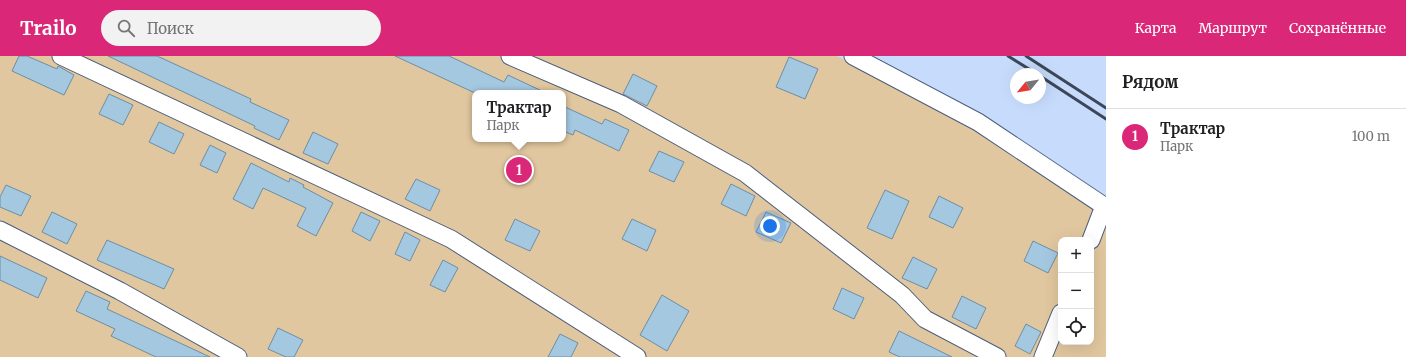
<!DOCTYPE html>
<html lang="ru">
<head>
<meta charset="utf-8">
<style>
	body { margin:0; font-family:Merriweather,serif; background:#f2f2f2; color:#202124 }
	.controls { position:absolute; right:12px; bottom:12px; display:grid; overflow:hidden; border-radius:8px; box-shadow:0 4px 16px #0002 }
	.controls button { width:36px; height:36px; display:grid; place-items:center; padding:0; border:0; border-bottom:1px solid #e0e0e0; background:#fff; color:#202124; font:20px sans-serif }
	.compass { position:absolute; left:1010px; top:12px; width:36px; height:36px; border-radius:50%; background:#fff; box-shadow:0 4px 16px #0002; rotate:240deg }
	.you { position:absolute; left:770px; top:170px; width:14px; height:14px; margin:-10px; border:3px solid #fff; border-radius:50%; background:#1a73e8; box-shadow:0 0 0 6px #1a73e833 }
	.badge { display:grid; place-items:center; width:26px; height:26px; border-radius:50%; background:#db2777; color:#fff; font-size:13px; font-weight:700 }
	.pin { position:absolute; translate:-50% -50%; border:2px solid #fff; box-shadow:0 1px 4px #0006 }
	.popup { position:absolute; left:472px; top:34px; width:94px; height:52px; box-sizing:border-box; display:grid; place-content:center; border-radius:8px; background:#fff; filter:drop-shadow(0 1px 3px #0005); font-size:13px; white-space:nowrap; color:#757577 }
	.popup b { font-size:15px; color:#202124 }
	.popup::after { content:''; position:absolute; left:50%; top:100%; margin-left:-8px; border:8px solid transparent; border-top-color:#fff }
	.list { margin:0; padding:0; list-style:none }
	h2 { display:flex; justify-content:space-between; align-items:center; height:52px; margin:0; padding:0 16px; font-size:17px }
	h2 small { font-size:13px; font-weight:400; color:#757577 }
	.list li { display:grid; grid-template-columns:26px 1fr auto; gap:12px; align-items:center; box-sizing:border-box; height:56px; padding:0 16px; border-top:1px solid #e0e0e0 }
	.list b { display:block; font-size:15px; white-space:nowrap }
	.list p { margin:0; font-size:13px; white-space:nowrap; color:#757577 }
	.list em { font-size:13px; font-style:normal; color:#757577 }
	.icon { flex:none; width:22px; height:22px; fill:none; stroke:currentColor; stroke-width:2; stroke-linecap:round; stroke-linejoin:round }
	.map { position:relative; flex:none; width:1106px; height:301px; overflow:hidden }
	header { display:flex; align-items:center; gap:24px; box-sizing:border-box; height:56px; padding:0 20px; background:#db2777; color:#fff }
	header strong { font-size:19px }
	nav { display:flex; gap:22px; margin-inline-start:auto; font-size:14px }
	.search { width:280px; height:36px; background:#f2f2f2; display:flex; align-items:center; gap:10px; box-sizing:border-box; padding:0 14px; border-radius:22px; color:#757577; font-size:15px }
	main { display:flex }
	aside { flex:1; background:#fff }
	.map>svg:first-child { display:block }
	.green { fill:#e1c79f; fill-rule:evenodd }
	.building { fill:#a5c8e1; stroke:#6c8ea4 }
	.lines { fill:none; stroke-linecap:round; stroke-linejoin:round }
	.street-casing { stroke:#4b5d79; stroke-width:19 }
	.street { stroke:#fff; stroke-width:17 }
	.rail { stroke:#3d4757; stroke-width:3 }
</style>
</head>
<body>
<header>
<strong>Trailo</strong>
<div class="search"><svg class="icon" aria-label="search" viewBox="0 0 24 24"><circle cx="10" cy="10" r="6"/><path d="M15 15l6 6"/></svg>Поиск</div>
<nav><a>Карта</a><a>Маршрут</a><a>Сохранённые</a></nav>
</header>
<main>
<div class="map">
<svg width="1106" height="301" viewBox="0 0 1106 301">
	<rect width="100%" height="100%" fill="#c7dcfd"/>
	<path class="green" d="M 0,0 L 837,0 L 974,72 L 1106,160 L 1106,301 L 0,301 ZM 475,37 L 563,37 L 563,83 L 475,83 ZM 1061,184 L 1091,184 L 1091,286 L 1061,286 Z"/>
	<g class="building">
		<path d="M 19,0 L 27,0 L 57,13 L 58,10 L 74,19 L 64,39 L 12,15 Z"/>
		<path d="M 108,0 L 157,0 L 251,43 L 250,46 L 289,64 L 279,84 L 254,72 L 255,70 Z"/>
		<path d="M 395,0 L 449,0 L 504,26 L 508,19 L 546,37 L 475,37 Z"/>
		<path d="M 789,1 L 818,13 L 805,43 L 776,31 Z"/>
		<path d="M 633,18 L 657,30 L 647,50 L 623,38 Z"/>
		<path d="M 109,38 L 133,49 L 123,69 L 99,58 Z"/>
		<path d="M 563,50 L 602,68 L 605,63 L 629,74 L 619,95 L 575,74 L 573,79 L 563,75 Z"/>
		<path d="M 159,66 L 184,78 L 174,98 L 149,86 Z"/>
		<path d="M 313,76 L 338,88 L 328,108 L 303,97 Z"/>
		<path d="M 210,89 L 226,97 L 217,117 L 200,109 Z"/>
		<path d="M 659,95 L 684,106 L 674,126 L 649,115 Z"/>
		<path d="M 251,107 L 289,126 L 290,122 L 304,129 L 303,131 L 333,147 L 316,180 L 297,170 L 306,152 L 263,132 L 253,153 L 233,143 Z"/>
		<path d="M 416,123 L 440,134 L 430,155 L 405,143 Z"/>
		<path d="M 731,128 L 755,140 L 746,160 L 721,148 Z"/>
		<path d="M 6,129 L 31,140 L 21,160 L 0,151 L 0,141 Z"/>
		<path d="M 885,134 L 909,145 L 892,183 L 867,172 Z"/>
		<path d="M 939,140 L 963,152 L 953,172 L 929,161 Z"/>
		<path d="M 52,156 L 77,168 L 67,188 L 42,176 Z"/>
		<path d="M 361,156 L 380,165 L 370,185 L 352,175 Z"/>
		<path d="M 766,156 L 791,167 L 781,187 L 756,176 Z"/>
		<path d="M 515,163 L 540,175 L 530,195 L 505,184 Z"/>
		<path d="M 632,163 L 656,174 L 647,195 L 622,183 Z"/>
		<path d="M 405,176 L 420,184 L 410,205 L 395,198 Z"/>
		<path d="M 107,184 L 174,213 L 164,233 L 97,204 Z"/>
		<path d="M 1033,185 L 1058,197 L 1048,217 L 1024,205 Z"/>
		<path d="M 0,200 L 47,222 L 38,242 L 0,224 Z"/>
		<path d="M 913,201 L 937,213 L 927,233 L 902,222 Z"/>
		<path d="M 443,204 L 458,212 L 445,236 L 430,229 Z"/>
		<path d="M 842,232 L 864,242 L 854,263 L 833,253 Z"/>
		<path d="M 86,235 L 110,246 L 107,253 L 210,301 L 156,301 L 111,280 L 115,273 L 76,255 Z"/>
		<path d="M 662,239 L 689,255 L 667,295 L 640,279 Z"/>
		<path d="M 962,240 L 986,252 L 976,273 L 952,261 Z"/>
		<path d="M 1026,268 L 1041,276 L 1030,298 L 1015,290 Z"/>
		<path d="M 278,272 L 303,284 L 294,301 L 286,301 L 268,293 Z"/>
		<path d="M 899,275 L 952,301 L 900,301 L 889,296 Z"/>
		<path d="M 560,278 L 578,287 L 571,301 L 548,301 Z"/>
	</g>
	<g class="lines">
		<defs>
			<g id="street">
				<path d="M 61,0 L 451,183 L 637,301"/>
				<path d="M 510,0 L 621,48 L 745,117 L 902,239 L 925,263 L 997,301"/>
				<path d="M 853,0 L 978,66 L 1104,150 L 1091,184"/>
				<path d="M 0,174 L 120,235 L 238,301"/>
				<path d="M 1043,301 L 1061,257"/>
			</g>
		</defs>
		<use href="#street" class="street-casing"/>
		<use href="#street" class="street"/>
		<g class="rail">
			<path d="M 1008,0 L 1037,18"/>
			<path d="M 1026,0 L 1106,52"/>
			<path d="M 1040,20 L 1106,63"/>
		</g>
	</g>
</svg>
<div class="controls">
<button>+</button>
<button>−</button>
<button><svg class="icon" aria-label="locate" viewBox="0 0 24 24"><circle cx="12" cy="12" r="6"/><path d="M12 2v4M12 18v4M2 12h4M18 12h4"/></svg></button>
</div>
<svg class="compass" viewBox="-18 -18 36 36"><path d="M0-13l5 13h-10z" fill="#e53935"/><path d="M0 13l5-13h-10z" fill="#757577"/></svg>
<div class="you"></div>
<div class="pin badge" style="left:519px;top:114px">1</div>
<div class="popup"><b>Трактар</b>Парк</div>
</div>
<aside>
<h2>Рядом<small></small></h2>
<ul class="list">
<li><span class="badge">1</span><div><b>Трактар</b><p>Парк</p></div><em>100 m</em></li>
</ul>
</aside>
</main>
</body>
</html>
